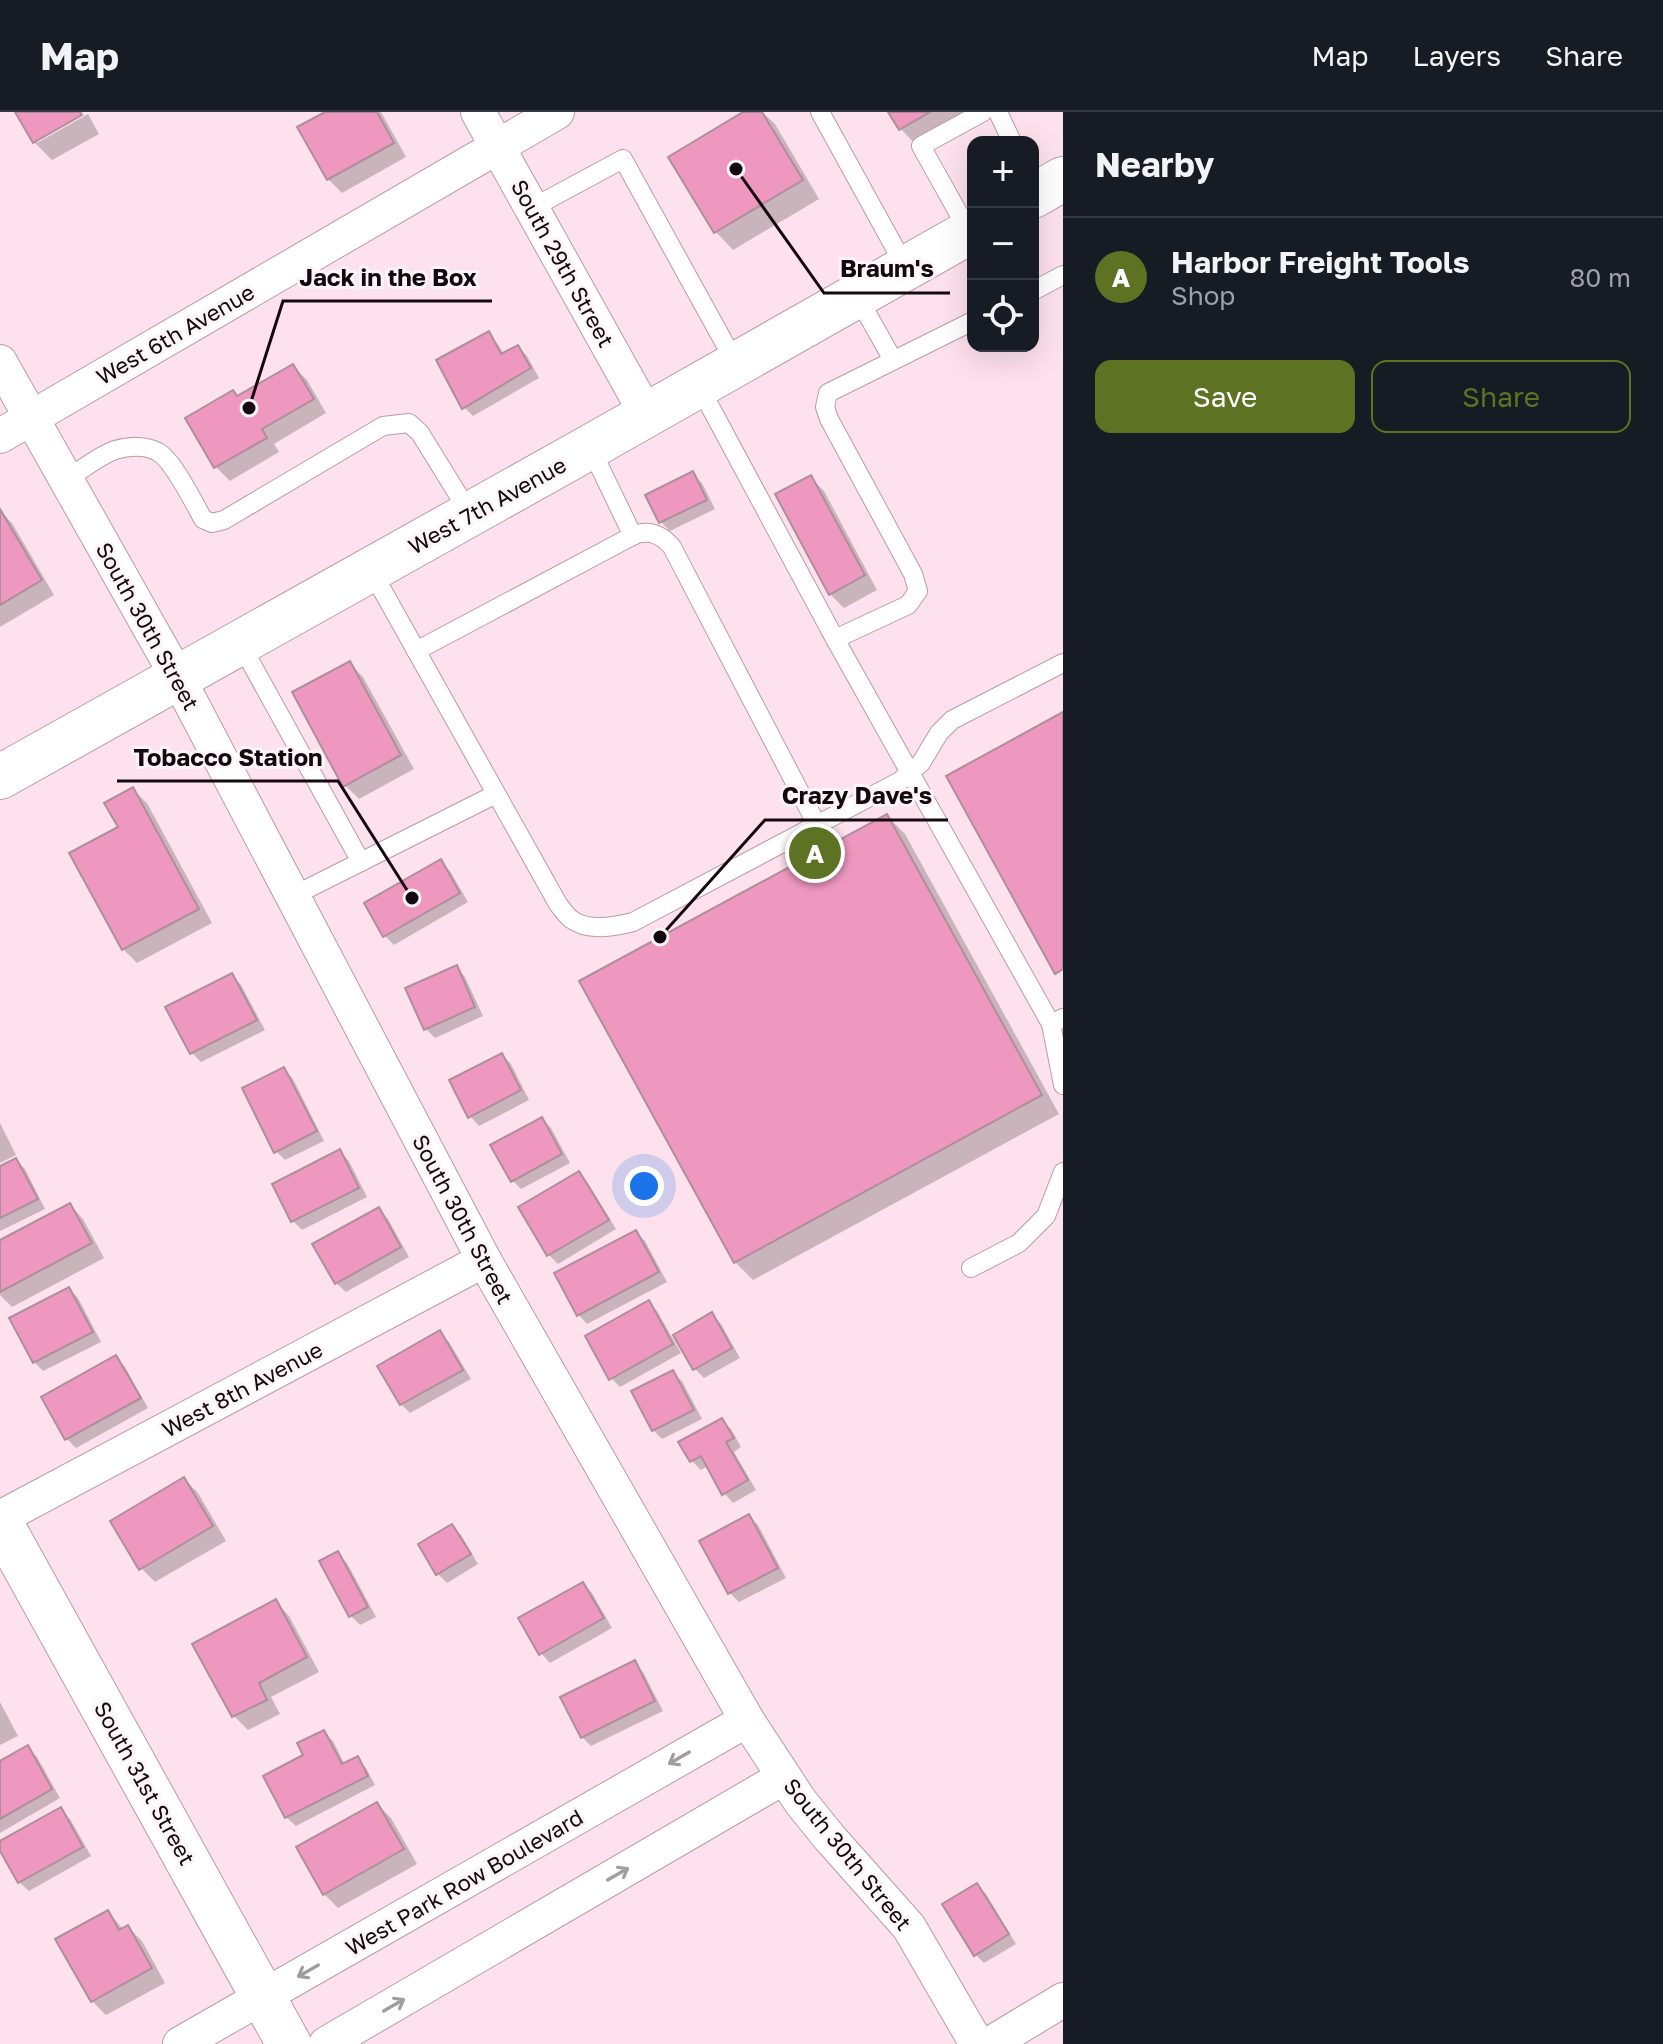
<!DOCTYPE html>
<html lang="en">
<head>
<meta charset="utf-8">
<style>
	body { margin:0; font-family:"Golos Text",sans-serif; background:#242831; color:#f1f3f6 }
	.controls { position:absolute; right:24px; top:24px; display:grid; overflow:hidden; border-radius:16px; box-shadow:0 8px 32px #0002 }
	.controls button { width:72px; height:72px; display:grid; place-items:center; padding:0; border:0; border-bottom:2px solid #363941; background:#171b24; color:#f1f3f6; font:40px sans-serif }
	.you { position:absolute; left:644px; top:1074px; width:28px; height:28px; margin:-20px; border:6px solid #fff; border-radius:50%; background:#1a73e8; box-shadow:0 0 0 12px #1a73e833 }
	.badge { display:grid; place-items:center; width:52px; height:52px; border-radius:50%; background:#5d7323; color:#fff; font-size:26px; font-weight:700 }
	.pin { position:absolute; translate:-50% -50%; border:4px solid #fff; box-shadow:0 2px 8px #0006 }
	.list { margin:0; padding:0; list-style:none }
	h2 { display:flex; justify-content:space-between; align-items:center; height:104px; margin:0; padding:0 32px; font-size:34px }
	h2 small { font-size:26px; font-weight:400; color:#9ea1a6 }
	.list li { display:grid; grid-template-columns:52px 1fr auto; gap:24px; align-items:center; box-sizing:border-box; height:120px; padding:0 32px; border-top:2px solid #363941 }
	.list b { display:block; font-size:30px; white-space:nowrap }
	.list p { margin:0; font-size:26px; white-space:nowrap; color:#9ea1a6 }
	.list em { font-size:26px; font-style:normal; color:#9ea1a6 }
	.actions { display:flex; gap:16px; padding:24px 32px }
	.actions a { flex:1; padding:18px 0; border:2px solid #5d7323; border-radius:16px; text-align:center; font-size:28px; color:#5d7323 }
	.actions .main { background:#5d7323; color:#fff }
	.icon { flex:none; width:44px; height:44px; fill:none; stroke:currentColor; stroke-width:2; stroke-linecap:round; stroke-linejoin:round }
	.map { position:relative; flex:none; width:1063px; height:1932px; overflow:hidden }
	header { display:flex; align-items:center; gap:48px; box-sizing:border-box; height:112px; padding:0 40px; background:#171b24; border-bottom:2px solid #363941 }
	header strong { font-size:38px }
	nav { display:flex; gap:44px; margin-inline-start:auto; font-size:28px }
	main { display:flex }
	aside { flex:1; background:#171b24 }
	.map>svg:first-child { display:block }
	.shadow { fill:#0003 }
	.building { fill:#ee98bf; stroke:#ae8e9b; stroke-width:2 }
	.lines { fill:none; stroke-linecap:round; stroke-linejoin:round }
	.lane-casing { stroke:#bb9aa8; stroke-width:20 }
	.street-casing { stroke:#bb9aa8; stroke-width:36 }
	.secondary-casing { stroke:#bb9aa8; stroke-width:46 }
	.primary-casing { stroke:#bb9aa8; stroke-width:46 }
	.lane { stroke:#fff; stroke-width:18 }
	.street { stroke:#fff; stroke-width:34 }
	.secondary { stroke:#fff; stroke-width:44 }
	.primary { stroke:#fff; stroke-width:44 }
	.oneway { stroke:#a19d9f }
	.labels { text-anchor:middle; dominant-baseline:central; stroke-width:6; stroke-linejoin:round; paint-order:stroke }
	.street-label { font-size:22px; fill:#14090e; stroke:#fcf5f8 }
	.leader { fill:none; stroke:#14090e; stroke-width:3 }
	.callout-dot { fill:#14090e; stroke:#fcf5f8; stroke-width:3 }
	.callout-label { font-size:24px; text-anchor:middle; font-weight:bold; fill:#14090e; stroke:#fcf5f8; stroke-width:6; stroke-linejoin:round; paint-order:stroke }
</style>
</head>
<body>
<header>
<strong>Map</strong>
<nav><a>Map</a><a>Layers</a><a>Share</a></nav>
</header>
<main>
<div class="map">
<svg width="1063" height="1932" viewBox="0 0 1063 1932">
	<rect width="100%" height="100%" fill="#fde1ec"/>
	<g class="shadow">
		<path d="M 17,0 L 83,0 L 37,26 L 37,31 L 88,2 L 99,22 L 52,48 L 34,30 Z"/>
		<path d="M 329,0 L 381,0 L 406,45 L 342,81 L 328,67 Z"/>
		<path d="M 747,0 L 762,0 L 775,12 L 819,87 L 733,138 L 715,119 Z"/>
		<path d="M 890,0 L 966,0 L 914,31 L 901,17 Z"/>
		<path d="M 488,222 L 497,231 L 504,242 L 518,235 L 527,244 L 539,266 L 473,304 L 464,295 Z"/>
		<path d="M 293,254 L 307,268 L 326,301 L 274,332 L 279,340 L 230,369 L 216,355 L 187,307 L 239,286 Z"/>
		<path d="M 693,362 L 702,371 L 715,397 L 670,419 L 661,410 Z"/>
		<path d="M 810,365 L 824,379 L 877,478 L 844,496 L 830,482 Z"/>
		<path d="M 0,399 L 12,411 L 54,483 L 0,515 Z"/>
		<path d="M 349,551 L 363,565 L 414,657 L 359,687 L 345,673 Z"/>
		<path d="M 133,678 L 147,691 L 212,811 L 137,851 L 123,837 Z"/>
		<path d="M 887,704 L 905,722 L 1059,1002 L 753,1168 L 735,1150 Z"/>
		<path d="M 441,750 L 450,759 L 468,790 L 394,833 L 385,824 Z"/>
		<path d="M 456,855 L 465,865 L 483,904 L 435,926 L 426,917 Z"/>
		<path d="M 232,863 L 241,873 L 265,918 L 201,950 L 192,941 Z"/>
		<path d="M 502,943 L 511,952 L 529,988 L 479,1014 L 470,1004 Z"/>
		<path d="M 284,957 L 293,967 L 324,1029 L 285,1048 L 276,1039 Z"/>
		<path d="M 542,1007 L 551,1016 L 570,1051 L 521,1077 L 512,1068 Z"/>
		<path d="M 0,1011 L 16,1043 L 0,1051 Z"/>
		<path d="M 340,1040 L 349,1049 L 367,1085 L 302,1118 L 293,1109 Z"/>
		<path d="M 16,1048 L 25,1057 L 45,1097 L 0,1119 L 0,1056 Z"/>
		<path d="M 579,1062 L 588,1071 L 616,1117 L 558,1152 L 549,1143 Z"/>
		<path d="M 70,1093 L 83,1107 L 104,1146 L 12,1195 L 0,1183 L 0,1130 Z"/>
		<path d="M 378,1098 L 388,1107 L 409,1145 L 346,1180 L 336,1171 Z"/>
		<path d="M 636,1120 L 645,1129 L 667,1170 L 587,1212 L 578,1202 Z"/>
		<path d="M 69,1177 L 78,1186 L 101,1230 L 43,1259 L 34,1250 Z"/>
		<path d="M 648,1190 L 657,1199 L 681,1241 L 620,1275 L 611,1266 Z"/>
		<path d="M 712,1203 L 721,1212 L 740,1246 L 704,1266 L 695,1257 Z"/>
		<path d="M 440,1221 L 449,1230 L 471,1267 L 410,1301 L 401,1292 Z"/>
		<path d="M 116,1246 L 125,1255 L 148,1296 L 76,1336 L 67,1327 Z"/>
		<path d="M 672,1260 L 682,1269 L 702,1307 L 662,1327 L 653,1318 Z"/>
		<path d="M 721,1308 L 731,1317 L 741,1335 L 734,1340 L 756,1378 L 733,1391 L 724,1381 L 708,1354 L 701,1358 L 692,1349 L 681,1331 Z"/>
		<path d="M 184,1367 L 198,1381 L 226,1429 L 155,1470 L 141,1456 Z"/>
		<path d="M 748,1404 L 758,1413 L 786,1466 L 739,1490 L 730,1481 L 702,1429 Z"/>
		<path d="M 452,1414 L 461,1423 L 478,1452 L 447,1471 L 438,1462 Z"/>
		<path d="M 338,1442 L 347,1451 L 376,1505 L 360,1513 L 351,1504 Z"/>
		<path d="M 583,1472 L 592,1481 L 612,1516 L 550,1551 L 541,1541 Z"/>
		<path d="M 276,1490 L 289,1504 L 319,1560 L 271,1585 L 280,1602 L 248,1618 L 234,1604 L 195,1532 Z"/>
		<path d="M 634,1551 L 643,1560 L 663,1599 L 591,1634 L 582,1625 Z"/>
		<path d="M 0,1590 L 18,1624 L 0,1633 Z"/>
		<path d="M 324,1620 L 333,1629 L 345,1653 L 357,1646 L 366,1656 L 375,1673 L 296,1714 L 286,1705 L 306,1644 Z"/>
		<path d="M 27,1636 L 37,1645 L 60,1686 L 0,1721 L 0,1652 Z"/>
		<path d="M 377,1692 L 391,1706 L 417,1752 L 338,1796 L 324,1782 Z"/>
		<path d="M 61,1698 L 70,1707 L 91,1744 L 29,1779 L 19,1770 L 0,1735 L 0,1731 Z"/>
		<path d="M 976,1773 L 986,1782 L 1016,1832 L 984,1851 L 975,1842 Z"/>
		<path d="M 108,1800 L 124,1818 L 128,1815 L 142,1829 L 165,1871 L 106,1903 L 92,1889 Z"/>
	</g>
	<g class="building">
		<path d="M 15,0 L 80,0 L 82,3 L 33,31 Z"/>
		<path d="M 325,0 L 377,0 L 394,31 L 327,68 L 297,15 Z"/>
		<path d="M 743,0 L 762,0 L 803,68 L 714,121 L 668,45 Z"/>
		<path d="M 888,0 L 930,0 L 899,18 Z"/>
		<path d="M 489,219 L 501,242 L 518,233 L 531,256 L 462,297 L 436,248 Z"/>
		<path d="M 293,252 L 314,287 L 262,317 L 267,326 L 214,356 L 185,306 L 233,278 L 237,284 Z"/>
		<path d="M 693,359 L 707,388 L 659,411 L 645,383 Z"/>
		<path d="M 811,363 L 865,463 L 829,483 L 775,382 Z"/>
		<path d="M 0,397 L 42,468 L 0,493 Z"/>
		<path d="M 350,549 L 401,643 L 343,675 L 292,580 Z"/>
		<path d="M 1063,600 L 1063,857 L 1055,862 L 946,664 Z"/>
		<path d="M 133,675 L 199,797 L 122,838 L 69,741 L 118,715 L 104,691 Z"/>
		<path d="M 887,702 L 1042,983 L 734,1151 L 579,869 Z"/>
		<path d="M 441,747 L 460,781 L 383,825 L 364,791 Z"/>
		<path d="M 457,853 L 475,895 L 424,918 L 405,876 Z"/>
		<path d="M 232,861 L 257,908 L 190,942 L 165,895 Z"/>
		<path d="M 502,941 L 521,978 L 468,1006 L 449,968 Z"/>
		<path d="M 284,955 L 317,1019 L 274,1041 L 242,976 Z"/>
		<path d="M 542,1005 L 562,1042 L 511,1070 L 490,1033 Z"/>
		<path d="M 340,1037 L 359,1076 L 291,1110 L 272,1072 Z"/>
		<path d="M 16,1046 L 38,1087 L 0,1106 L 0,1054 Z"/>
		<path d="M 579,1059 L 609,1108 L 547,1144 L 518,1095 Z"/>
		<path d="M 70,1091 L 92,1131 L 0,1180 L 0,1128 Z"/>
		<path d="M 379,1095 L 401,1135 L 335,1172 L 312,1132 Z"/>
		<path d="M 636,1118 L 659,1160 L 577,1204 L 554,1161 Z"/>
		<path d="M 69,1175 L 93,1220 L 33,1251 L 9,1206 Z"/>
		<path d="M 649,1188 L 673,1232 L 609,1268 L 585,1224 Z"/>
		<path d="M 712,1200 L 732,1236 L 693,1258 L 673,1223 Z"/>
		<path d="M 440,1218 L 463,1258 L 400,1293 L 377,1254 Z"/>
		<path d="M 116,1243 L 141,1286 L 65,1328 L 41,1285 Z"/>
		<path d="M 673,1258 L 694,1298 L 652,1319 L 631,1279 Z"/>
		<path d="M 722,1306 L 734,1326 L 726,1330 L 748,1368 L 722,1383 L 701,1344 L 690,1350 L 678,1330 Z"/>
		<path d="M 184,1365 L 213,1414 L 139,1458 L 110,1409 Z"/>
		<path d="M 749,1402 L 778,1456 L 728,1482 L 699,1429 Z"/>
		<path d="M 452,1412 L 471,1442 L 436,1463 L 418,1432 Z"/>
		<path d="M 338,1439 L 368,1495 L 349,1505 L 319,1449 Z"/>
		<path d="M 583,1470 L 604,1506 L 539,1543 L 518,1506 Z"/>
		<path d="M 276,1487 L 307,1545 L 259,1571 L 267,1588 L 232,1605 L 192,1532 Z"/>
		<path d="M 635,1548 L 655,1589 L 581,1626 L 560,1585 Z"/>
		<path d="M 324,1618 L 342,1652 L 358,1644 L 368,1664 L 285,1706 L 263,1664 L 303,1643 L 297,1631 Z"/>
		<path d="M 28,1633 L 52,1677 L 0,1707 L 0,1649 Z"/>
		<path d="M 377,1690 L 404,1737 L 323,1783 L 296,1735 Z"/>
		<path d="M 61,1695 L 83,1735 L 18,1771 L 0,1739 L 0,1729 Z"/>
		<path d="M 977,1771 L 1009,1822 L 974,1844 L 942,1792 Z"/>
		<path d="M 108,1798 L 119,1818 L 128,1813 L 152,1856 L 91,1890 L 55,1827 Z"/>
	</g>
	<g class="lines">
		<defs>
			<g id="lane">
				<path d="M 820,0 L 906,156"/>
				<path d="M 998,0 L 1012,30"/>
				<path d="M 532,96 L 623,47 L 736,252"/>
				<path d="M 969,120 L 921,34 L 983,0"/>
				<path d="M 1033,179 L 1063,163"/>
				<path d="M 857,184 L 893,248"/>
				<path d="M 699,274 L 835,527 L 1051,912"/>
				<path d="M 590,335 L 633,424"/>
				<path d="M 67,367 C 82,358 98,344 115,338 C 128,334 146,333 158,340 C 173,348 194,391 203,407 L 212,411 L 224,408 L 383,314 L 409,311 L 420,321 L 470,402"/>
				<path d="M 371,458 L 558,792 C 562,797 566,803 571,807 C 588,820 614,815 633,810 L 900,669 L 921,651 L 939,621 L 952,608 L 1063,551"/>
				<path d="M 835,527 L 908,493 L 918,479 L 913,462 L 829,307 L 825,295 L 828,281 L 973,209"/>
				<path d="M 240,531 L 361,750"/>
				<path d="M 416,539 L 636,422 C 651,418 662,423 672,435 L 817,713"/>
				<path d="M 293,784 L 496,682"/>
				<path d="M 1063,906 L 1051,912 L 1063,973"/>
				<path d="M 971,1156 L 1019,1131 L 1046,1104 L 1063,1060"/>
			</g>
			<g id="street">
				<path d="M 478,0 L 647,303"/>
				<path d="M 0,250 L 178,566 L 484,1148 L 747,1608 L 800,1689 L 829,1725 L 909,1815 L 977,1932"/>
				<path d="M 0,324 L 557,0"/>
				<path d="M 0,1406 L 484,1148"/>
				<path d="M 180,1932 L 747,1608"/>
				<path d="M 326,1932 L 784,1665"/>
				<path d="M 990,1932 L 1063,1888"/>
			</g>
			<path id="secondary" d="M 0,1410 L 289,1932"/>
			<g id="primary">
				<path d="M 1033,84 L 1063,67"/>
				<path d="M 0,665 L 590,335 L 973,118"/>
			</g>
		</defs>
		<use href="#lane" class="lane-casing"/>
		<use href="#street" class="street-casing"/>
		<use href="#secondary" class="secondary-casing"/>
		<use href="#primary" class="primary-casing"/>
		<use href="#lane" class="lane"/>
		<use href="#street" class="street"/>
		<use href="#secondary" class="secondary"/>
		<use href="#primary" class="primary"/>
	</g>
	<defs><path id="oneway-shaft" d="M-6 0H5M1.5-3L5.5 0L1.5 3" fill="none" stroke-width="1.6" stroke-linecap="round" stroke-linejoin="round" transform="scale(2)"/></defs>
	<g class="oneway">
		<use href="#oneway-shaft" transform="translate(679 1646) rotate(150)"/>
		<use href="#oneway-shaft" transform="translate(618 1762) rotate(-30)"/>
		<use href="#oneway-shaft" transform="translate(308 1859) rotate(150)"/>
		<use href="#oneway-shaft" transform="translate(394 1893) rotate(-30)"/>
	</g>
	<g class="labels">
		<g class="street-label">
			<text transform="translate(563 151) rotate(61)">South 29th Street</text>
			<text transform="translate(175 222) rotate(-30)">West 6th Avenue</text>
			<text transform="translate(487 393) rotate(-29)">West 7th Avenue</text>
			<text transform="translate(148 514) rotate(61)">South 30th Street</text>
			<text transform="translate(463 1107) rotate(62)">South 30th Street</text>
			<text transform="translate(242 1277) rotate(-28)">West 8th Avenue</text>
			<text transform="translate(145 1671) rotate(61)">South 31st Street</text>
			<text transform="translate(848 1742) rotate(51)">South 30th Street</text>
			<text transform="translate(464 1770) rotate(-30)">West Park Row Boulevard</text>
		</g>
	</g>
	<path class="leader" d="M736 57L824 181H950M249 296L283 189H492M412 786L338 669H117M660 825L765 708H948"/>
	<g class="callout-dot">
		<circle cx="736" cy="57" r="8"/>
		<circle cx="249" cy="296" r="8"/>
		<circle cx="412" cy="786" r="8"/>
		<circle cx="660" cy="825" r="8"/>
	</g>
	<g class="callout-label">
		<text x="887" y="165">Braum's</text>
		<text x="388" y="174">Jack in the Box</text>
		<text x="228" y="654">Tobacco Station</text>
		<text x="857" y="692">Crazy Dave's</text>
	</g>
</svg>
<div class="controls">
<button>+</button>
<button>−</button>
<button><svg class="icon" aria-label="locate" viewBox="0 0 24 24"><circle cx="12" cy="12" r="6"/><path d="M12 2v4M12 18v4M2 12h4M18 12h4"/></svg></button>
</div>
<div class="you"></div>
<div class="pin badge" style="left:815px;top:741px">A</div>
</div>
<aside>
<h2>Nearby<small></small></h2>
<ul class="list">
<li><span class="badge">A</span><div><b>Harbor Freight Tools</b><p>Shop</p></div><em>80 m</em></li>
</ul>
<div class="actions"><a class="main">Save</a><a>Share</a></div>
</aside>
</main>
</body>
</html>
